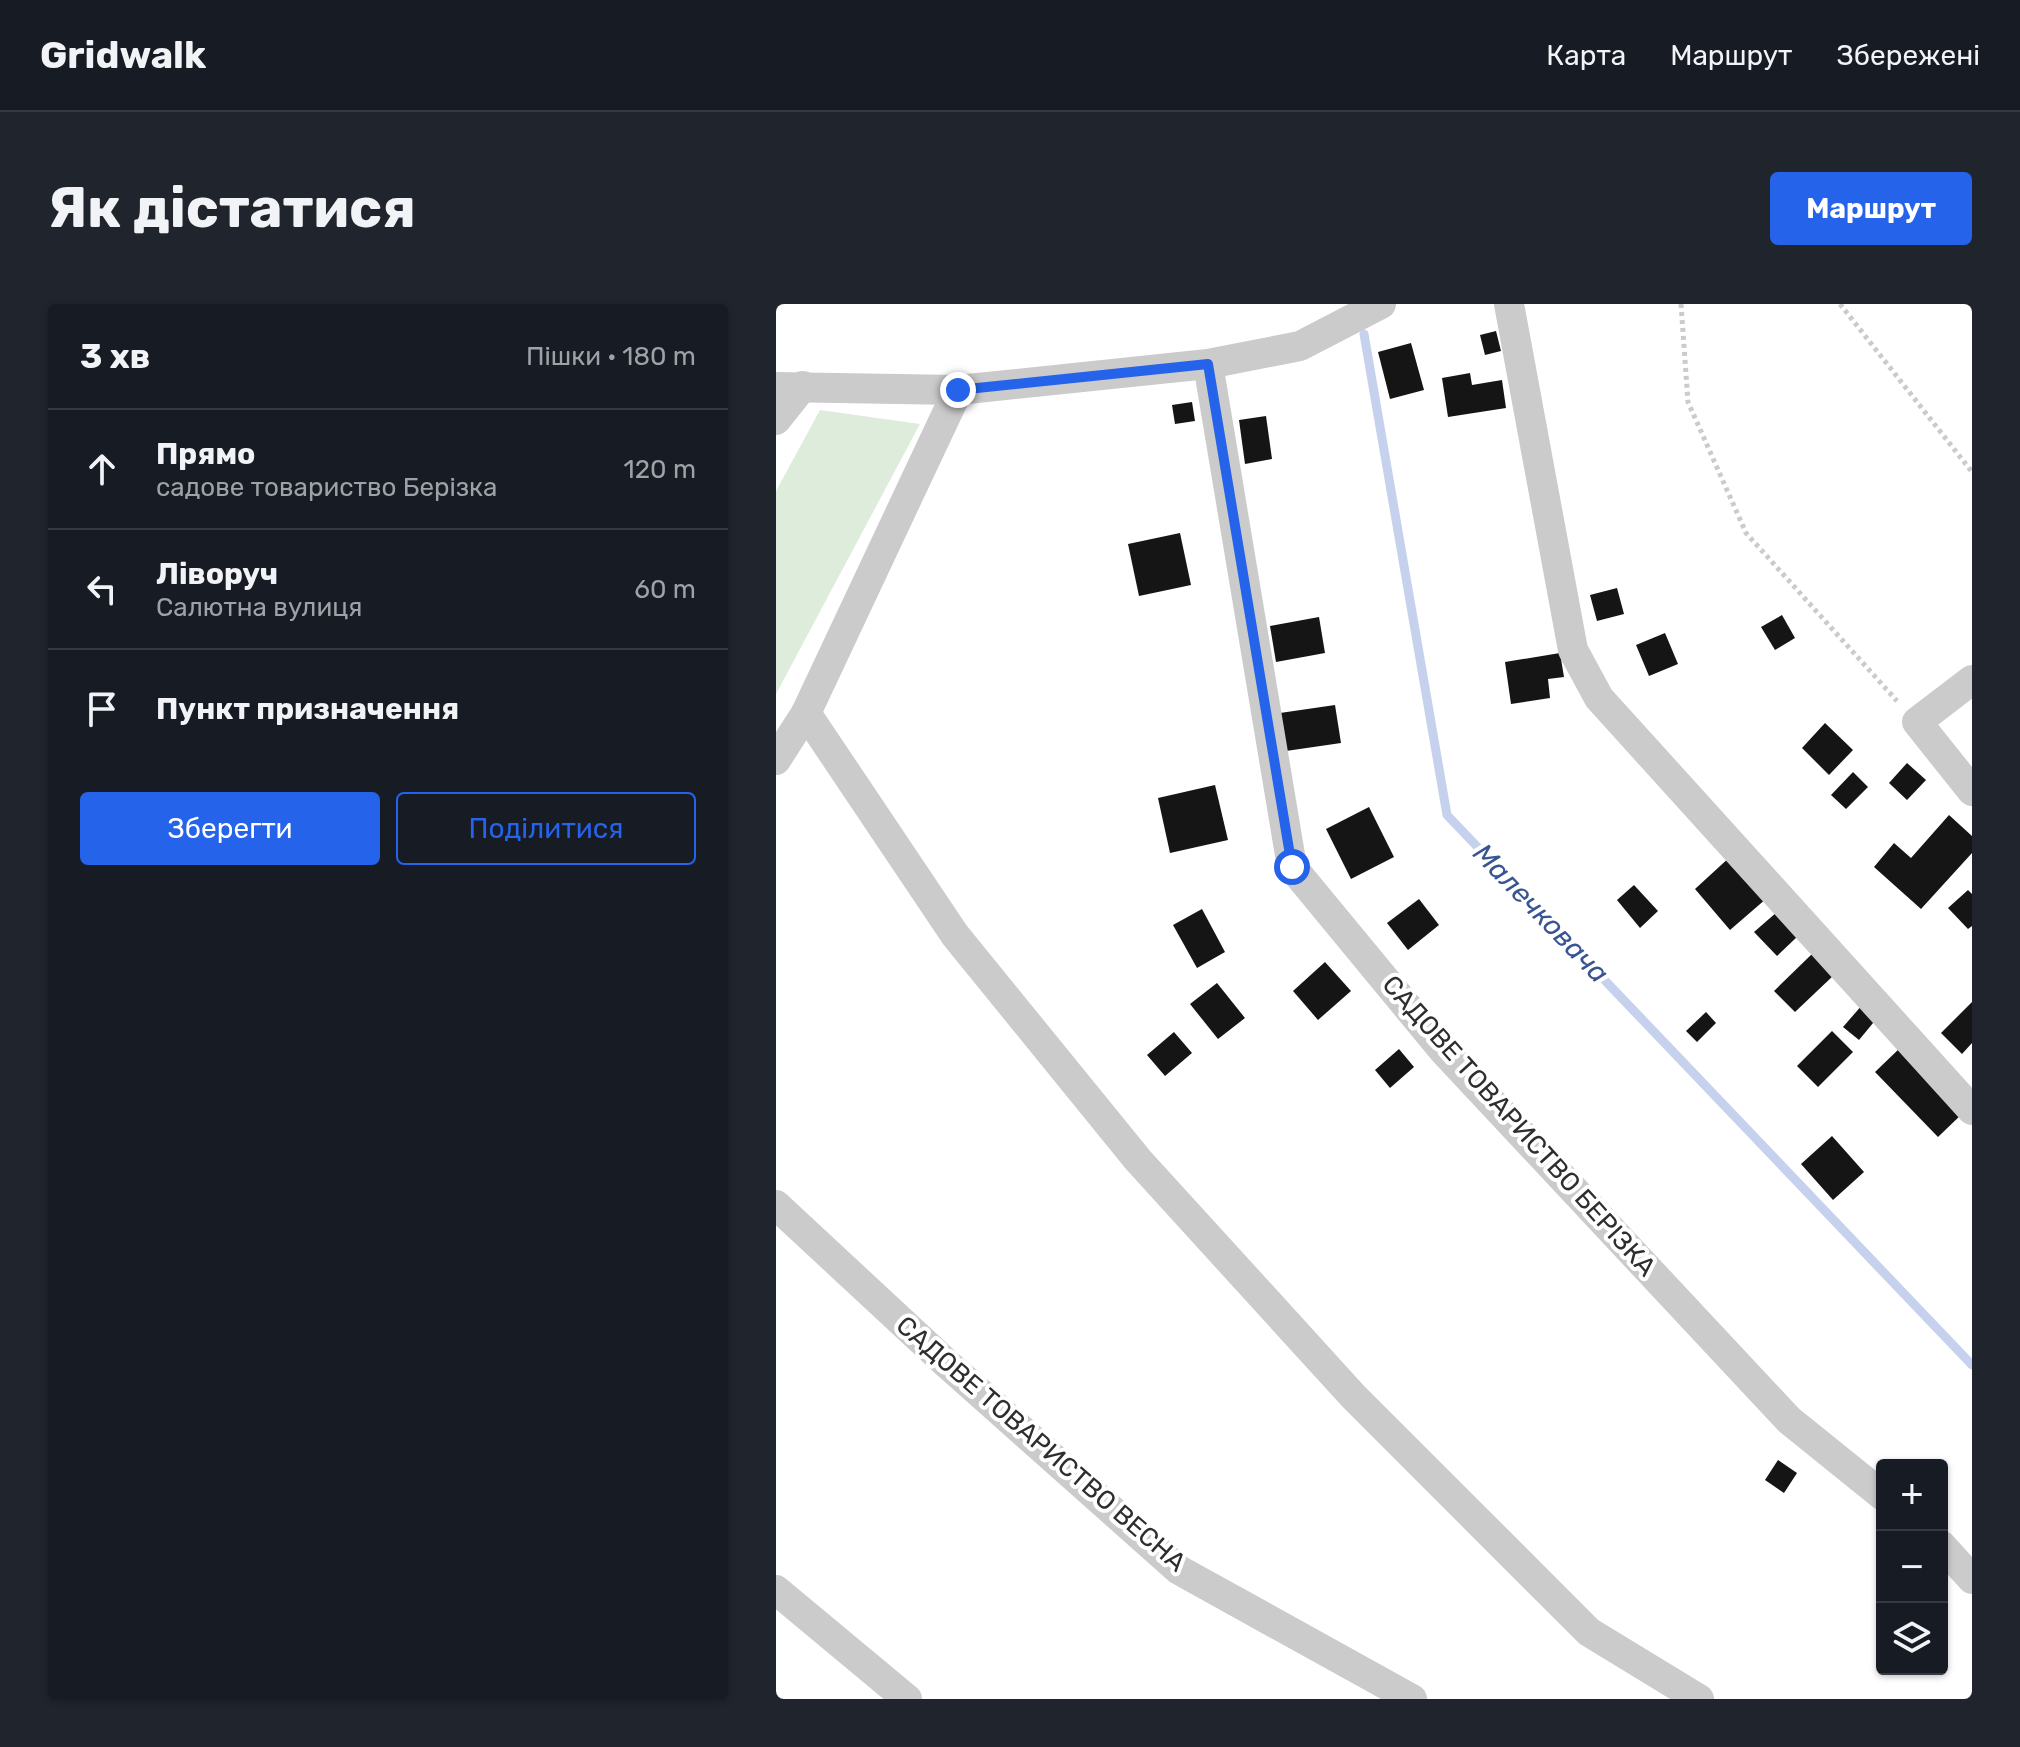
<!DOCTYPE html>
<html lang="uk">
<head>
<meta charset="utf-8">
<style>
	body { margin:0; font-family:Rubik,sans-serif; background:#20242c; color:#f1f3f6 }
	.controls { position:absolute; right:24px; bottom:24px; display:grid; overflow:hidden; border-radius:8px; box-shadow:0 2px 6px #0004 }
	.controls button { width:72px; height:72px; display:grid; place-items:center; padding:0; border:0; border-bottom:2px solid #363941; background:#171b24; color:#f1f3f6; font:40px sans-serif }
	.stop { position:absolute; width:24px; height:24px; margin:-18px; border:6px solid #2563eb; border-radius:50%; background:#fff }
	.stop.end { background:#2563eb; border-color:#fff; box-shadow:0 2px 8px #0008 }
	.list { margin:0; padding:0; list-style:none }
	h2 { display:flex; justify-content:space-between; align-items:center; height:104px; margin:0; padding:0 32px; font-size:34px }
	h2 small { font-size:26px; font-weight:400; color:#9ea1a6 }
	.list li { display:grid; grid-template-columns:52px 1fr auto; gap:24px; align-items:center; box-sizing:border-box; height:120px; padding:0 32px; border-top:2px solid #363941 }
	.list b { display:block; font-size:30px; white-space:nowrap }
	.list p { margin:0; font-size:26px; white-space:nowrap; color:#9ea1a6 }
	.list em { font-size:26px; font-style:normal; color:#9ea1a6 }
	.actions { display:flex; gap:16px; padding:24px 32px }
	.actions a { flex:1; padding:18px 0; border:2px solid #2563eb; border-radius:8px; text-align:center; font-size:28px; color:#2563eb }
	.actions .main { background:#2563eb; color:#fff }
	.icon { flex:none; width:44px; height:44px; fill:none; stroke:currentColor; stroke-width:2; stroke-linecap:round; stroke-linejoin:round }
	.map { position:relative; flex:none; width:1196px; height:1395px; overflow:hidden; border-radius:8px }
	header { display:flex; align-items:center; gap:48px; box-sizing:border-box; height:112px; padding:0 40px; background:#171b24; border-bottom:2px solid #363941 }
	header strong { font-size:38px }
	nav { display:flex; gap:44px; margin-inline-start:auto; font-size:28px }
	.intro { display:flex; align-items:center; justify-content:space-between; box-sizing:border-box; height:192px; padding:0 48px }
	h1 { margin:0; font-size:56px }
	.button { padding:20px 36px; border-radius:8px; background:#2563eb; color:#fff; font-size:28px; font-weight:700 }
	main { display:flex; gap:48px; padding:0 48px }
	aside { flex:1; background:#171b24; border-radius:8px; box-shadow:0 2px 6px #0004 }
	.map>svg:first-child { display:block }
	.green { fill:#deecdb }
	.lines { fill:none; stroke-linecap:round; stroke-linejoin:round }
	.stream { stroke:#c6d1ed; stroke-width:9 }
	.building { fill:#151515 }
	.path { stroke:#cbcbcb; stroke-width:5; stroke-dasharray:4 4; stroke-linecap:butt }
	.minor { stroke:#cbcbcb; stroke-width:30 }
	.route { stroke:#2563eb; stroke-width:10 }
	.labels { text-anchor:middle; dominant-baseline:central; stroke-width:8; stroke-linejoin:round; paint-order:stroke }
	.street-label { font-size:26px; fill:#2e2e2e; stroke:#fff }
	.water-label { font-size:28px; font-style:italic; fill:#395493; stroke:#fff }
</style>
</head>
<body>
<header>
<strong>Gridwalk</strong>
<nav><a>Карта</a><a>Маршрут</a><a>Збережені</a></nav>
</header>
<div class="intro"><h1>Як дістатися</h1><a class="button">Маршрут</a></div>
<main>
<aside>
<h2>3 хв<small>Пішки · 180 m</small></h2>
<ul class="list">
<li><svg class="icon" aria-label="ahead" viewBox="0 0 24 24"><path d="M12 20V5M6 11l6-6 6 6"/></svg><div><b>Прямо</b><p>садове товариство Берізка</p></div><em>120 m</em></li>
<li><svg class="icon" aria-label="left" viewBox="0 0 24 24"><path d="M17 20v-9H6M10 6l-5 5 5 5"/></svg><div><b>Ліворуч</b><p>Салютна вулиця</p></div><em>60 m</em></li>
<li><svg class="icon" aria-label="arrive" viewBox="0 0 24 24"><path d="M6 21V4h12l-3 4 3 4H6"/></svg><div><b>Пункт призначення</b></div></li>
</ul>
<div class="actions"><a class="main">Зберегти</a><a>Поділитися</a></div>
</aside>
<div class="map">
<svg width="1196" height="1395" viewBox="0 0 1196 1395">
	<rect width="100%" height="100%" fill="#fff"/>
	<path class="green" d="M 44,106 L 144,120 L 0,390 L 0,187 Z"/>
	<g class="lines">
		<path class="stream" d="M 588,30 L 671,511 L 1196,1061"/>
	</g>
	<g class="building">
		<path d="M 720,27 L 725,47 L 709,51 L 704,31 Z"/>
		<path d="M 635,39 L 648,86 L 614,95 L 602,48 Z"/>
		<path d="M 694,69 L 696,81 L 726,76 L 730,104 L 672,113 L 666,74 Z"/>
		<path d="M 416,98 L 419,117 L 399,120 L 396,101 Z"/>
		<path d="M 490,112 L 496,155 L 469,160 L 463,116 Z"/>
		<path d="M 404,229 L 415,281 L 363,292 L 352,240 Z"/>
		<path d="M 841,284 L 848,310 L 821,317 L 814,291 Z"/>
		<path d="M 1006,311 L 1019,334 L 999,346 L 985,323 Z"/>
		<path d="M 543,313 L 549,349 L 500,358 L 494,322 Z"/>
		<path d="M 889,329 L 902,360 L 873,372 L 860,341 Z"/>
		<path d="M 784,349 L 788,373 L 772,375 L 774,394 L 735,400 L 729,358 Z"/>
		<path d="M 559,401 L 565,439 L 510,447 L 504,409 Z"/>
		<path d="M 1049,419 L 1077,446 L 1053,471 L 1026,444 Z"/>
		<path d="M 1131,459 L 1150,476 L 1131,496 L 1113,479 Z"/>
		<path d="M 1077,468 L 1092,483 L 1070,505 L 1055,491 Z"/>
		<path d="M 439,481 L 452,536 L 394,549 L 382,494 Z"/>
		<path d="M 593,503 L 618,553 L 575,575 L 550,525 Z"/>
		<path d="M 1173,511 L 1196,532 L 1196,549 L 1145,605 L 1098,563 L 1118,539 L 1135,554 Z"/>
		<path d="M 955,552 L 991,594 L 954,626 L 919,585 Z"/>
		<path d="M 858,581 L 882,607 L 864,624 L 841,596 Z"/>
		<path d="M 1192,586 L 1196,590 L 1196,622 L 1192,625 L 1172,604 Z"/>
		<path d="M 643,595 L 663,621 L 632,646 L 611,619 Z"/>
		<path d="M 426,605 L 449,648 L 421,664 L 397,621 Z"/>
		<path d="M 1001,608 L 1023,631 L 1001,652 L 978,628 Z"/>
		<path d="M 1037,649 L 1058,671 L 1019,708 L 998,687 Z"/>
		<path d="M 549,658 L 575,687 L 542,716 L 517,687 Z"/>
		<path d="M 441,679 L 469,714 L 442,735 L 414,700 Z"/>
		<path d="M 1196,698 L 1196,739 L 1186,750 L 1165,729 Z"/>
		<path d="M 1087,700 L 1102,713 L 1083,736 L 1067,723 Z"/>
		<path d="M 930,708 L 940,719 L 921,738 L 910,727 Z"/>
		<path d="M 1056,727 L 1077,748 L 1042,783 L 1021,762 Z"/>
		<path d="M 398,728 L 416,749 L 389,772 L 371,751 Z"/>
		<path d="M 1125,743 L 1188,808 L 1162,833 L 1099,768 Z"/>
		<path d="M 623,745 L 638,763 L 614,784 L 599,766 Z"/>
		<path d="M 1056,832 L 1088,868 L 1057,896 L 1025,860 Z"/>
		<path d="M 1002,1156 L 1021,1169 L 1008,1189 L 989,1176 Z"/>
	</g>
	<g class="lines">
		<g class="path">
			<path d="M 905,0 L 912,98 L 970,229 L 1121,397"/>
			<path d="M 1064,0 L 1196,168"/>
		</g>
		<g class="minor">
			<path d="M 733,0 L 797,346 L 823,394 L 1196,806"/>
			<path d="M 432,60 L 516,563 L 667,746 L 1013,1116 L 1106,1191"/>
			<path d="M 0,83 L 182,86 L 432,60 L 524,42 L 605,0"/>
			<path d="M 0,116 L 27,82"/>
			<path d="M 1196,376 L 1141,418 L 1196,487"/>
			<path d="M 30,409 L 179,631 L 362,856 L 577,1092 L 813,1328 L 923,1395"/>
			<path d="M 0,456 L 30,409 L 182,86"/>
			<path d="M 0,901 L 169,1058 L 403,1266 L 636,1395"/>
			<path d="M 1166,1242 L 1196,1275"/>
			<path d="M 0,1286 L 131,1395"/>
		</g>
	</g>
	<g class="lines">
		<path class="route" d="M 182,86 L 432,60 L 516,563"/>
	</g>
	<g class="labels">
		<g class="street-label">
			<text transform="translate(743 822) rotate(48)">САДОВЕ ТОВАРИСТВО БЕРІЗКА</text>
			<text transform="translate(265 1140) rotate(41)">САДОВЕ ТОВАРИСТВО ВЕСНА</text>
		</g>
		<g class="water-label">
			<text transform="translate(765 609) rotate(46)">Малечковача</text>
		</g>
	</g>
</svg>
<div class="controls">
<button>+</button>
<button>−</button>
<button><svg class="icon" aria-label="layers" viewBox="0 0 24 24"><path d="M12 4l9 5-9 5-9-5zM3 14l9 5 9-5"/></svg></button>
</div>
<div class="stop" style="left:516px;top:563px"></div>
<div class="stop end" style="left:182px;top:86px"></div>
</div>
</main>
</body>
</html>
